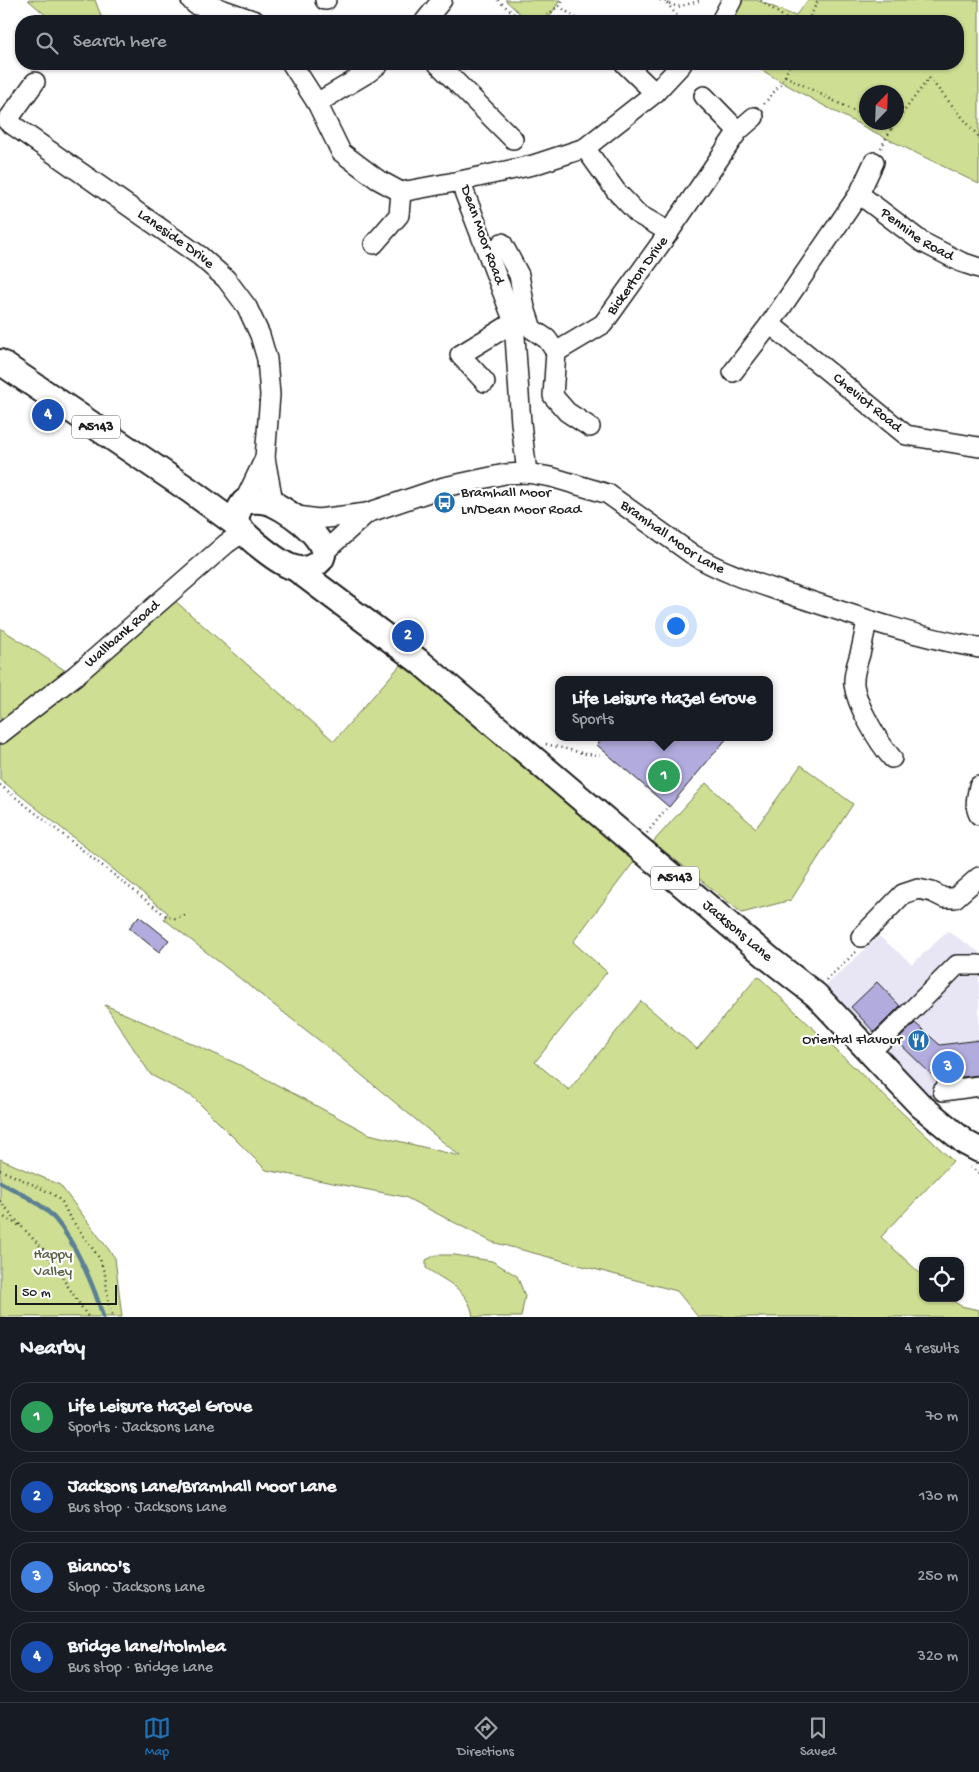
<!DOCTYPE html>
<html lang="en">
<head>
<meta charset="utf-8">
<style>
	body { margin:0; font-family:"Gochi Hand",sans-serif; background:#242831; color:#f1f3f6 }
	.controls { position:absolute; right:15px; bottom:15px; display:grid; overflow:hidden; border-radius:10px; box-shadow:0 1px 4px #0004 }
	.controls button { width:45px; height:45px; display:grid; place-items:center; padding:0; border:0; border-bottom:1px solid #363941; background:#171b24; color:#f1f3f6; font:25px sans-serif }
	.compass { position:absolute; left:859px; top:85px; width:45px; height:45px; border-radius:50%; background:#171b24; box-shadow:0 1px 4px #0004; rotate:23deg }
	.scale { position:absolute; left:15px; bottom:12px; width:102px; box-sizing:border-box; padding-left:5px; border:2px solid #1c1c1c; border-top:0; font-size:14px; line-height:18px; white-space:nowrap; color:#1c1c1c; -webkit-text-stroke:4px #fff; paint-order:stroke }
	.you { position:absolute; left:675px; top:625px; width:18px; height:18px; margin:-12px; border:4px solid #fff; border-radius:50%; background:#1a73e8; box-shadow:0 0 0 8px #1a73e833 }
	.badge { display:grid; place-items:center; width:32px; height:32px; border-radius:50%; background:#1f6fb2; color:#fff; font-size:16px; font-weight:700 }
	.pin { position:absolute; translate:-50% -50%; border:2px solid #fff; box-shadow:0 1px 5px #0006 }
	.popup { position:absolute; left:555px; top:676px; width:218px; height:65px; box-sizing:border-box; display:grid; place-content:center; border-radius:10px; background:#171b24; filter:drop-shadow(0 1px 4px #0005); font-size:16px; white-space:nowrap; color:#9ea1a6 }
	.popup b { font-size:19px; color:#f1f3f6 }
	.popup::after { content:''; position:absolute; left:50%; top:100%; margin-left:-10px; border:10px solid transparent; border-top-color:#171b24 }
	.list { margin:0; padding:0; list-style:none }
	h2 { display:flex; justify-content:space-between; align-items:center; height:65px; margin:0; padding:0 20px; font-size:21px }
	h2 small { font-size:16px; font-weight:400; color:#9ea1a6 }
	.list li { display:grid; grid-template-columns:32px 1fr auto; gap:15px; align-items:center; box-sizing:border-box; height:70px; margin:0 10px 10px; padding:0 10px; border:1px solid #363941; border-radius:20px }
	.list b { display:block; font-size:19px; white-space:nowrap }
	.list p { margin:0; font-size:16px; white-space:nowrap; color:#9ea1a6 }
	.list em { font-size:16px; font-style:normal; color:#9ea1a6 }
	.icon { flex:none; width:28px; height:28px; fill:none; stroke:currentColor; stroke-width:2; stroke-linecap:round; stroke-linejoin:round }
	.map { position:relative; flex:none; width:979px; height:1317px; overflow:hidden }
	.search { position:absolute; background:#171b24; box-shadow:0 1px 4px #0004; left:15px; right:15px; top:15px; height:55px; display:flex; align-items:center; gap:12px; box-sizing:border-box; padding:0 18px; border-radius:20px; color:#9ea1a6; font-size:19px }
	.sheet { height:385px; background:#171b24 }
	nav { display:flex; justify-content:space-around; align-items:center; box-sizing:border-box; height:70px; border-top:1px solid #363941; background:#171b24; font-size:14px; color:#9ea1a6 }
	nav a { display:grid; justify-items:center; gap:2px }
	nav .on { color:#1f6fb2 }
	.map>svg:first-child { display:block }
	.built { fill:#e8e6f5 }
	.green { fill:#cede92; stroke:#757d57; fill-rule:evenodd }
	.lines { fill:none; stroke-linecap:round; stroke-linejoin:round }
	.stream { stroke:#5a8093; stroke-width:4.5 }
	.building { fill:#b1acdd; stroke:#1c1c1c }
	.minor-casing { stroke:#1c1c1c; stroke-width:22 }
	.major-casing { stroke:#1c1c1c; stroke-width:28 }
	.path { stroke:#1c1c1c; stroke-width:2.5; stroke-dasharray:1 4; stroke-linecap:butt }
	.minor { stroke:#fff; stroke-width:19 }
	.major { stroke:#fff; stroke-width:24 }
	.labels { text-anchor:middle; dominant-baseline:central; stroke-width:4.5; stroke-linejoin:round; paint-order:stroke }
	.shield { fill:#fff; stroke:#606060; stroke-width:1 }
	.shield-label { font-size:14px; font-weight:bold; fill:#1c1c1c }
	.street-label { font-size:15px; fill:#1c1c1c; stroke:#fff }
	.poi-label { font-size:15px; fill:#1c1c1c; stroke:#fff; text-anchor:start }
	.park-label { font-size:15px; fill:#5a6045; stroke:#fff }
</style>
</head>
<body>
<div class="map">
<svg width="979" height="1317" viewBox="0 0 979 1317">
	<rect width="100%" height="100%" fill="#fff"/>
	<filter id="ink" filterUnits="userSpaceOnUse"><feTurbulence type="fractalNoise" baseFrequency=".02" numOctaves="2"/><feDisplacementMap in="SourceGraphic" scale="10" xChannelSelector="R" yChannelSelector="G"/><feConvolveMatrix kernelMatrix="1 2 1 2 8 2 1 2 1" color-interpolation-filters="sRGB"/></filter>
	<g filter="url(#ink)">
		<path class="built" d="M 948,931 L 979,952 L 979,1097 L 913,1097 L 816,995 L 879,936 L 912,964 Z"/>
		<g class="green">
			<path d="M 28,0 L 95,0 L 103,21 L 60,21 L 49,18 Z"/>
			<path d="M 505,0 L 560,0 L 547,21 L 528,21 Z"/>
			<path d="M 732,0 L 757,0 L 795,16 L 808,0 L 979,0 L 979,184 C 902,146 824,109 752,64 L 958,64 L 958,21 L 723,21 ZM 866,92 L 896,92 L 896,122 L 866,122 Z"/>
			<path d="M 173,599 L 334,741 L 410,654 L 643,850 L 573,942 L 607,972 L 535,1062 L 569,1090 L 641,1001 L 697,1049 L 758,976 L 953,1161 L 881,1237 L 923,1276 L 923,1298 L 948,1298 L 961,1306 L 979,1310 L 979,1317 L 698,1317 L 677,1291 L 492,1242 L 405,1197 L 266,1170 L 193,1097 L 151,1075 L 105,1005 L 240,1065 L 369,1134 L 460,1156 L 325,1045 L 164,919 L 168,913 L 0,779 L 0,741 Z"/>
			<path d="M 0,628 L 66,671 L 0,722 Z"/>
			<path d="M 801,765 L 853,804 L 791,900 L 742,913 L 653,842 L 706,783 L 756,828 Z"/>
			<path d="M 0,1159 L 60,1185 L 115,1258 L 122,1317 L 0,1317 Z"/>
			<path d="M 436,1255 L 455,1255 L 492,1261 L 517,1276 L 525,1296 L 521,1317 L 473,1317 C 469,1289 446,1282 426,1268 L 426,1260 Z"/>
		</g>
		<g class="lines">
			<path class="stream" d="M 0,1182 C 19,1193 41,1202 55,1219 C 75,1242 95,1288 103,1317"/>
		</g>
		<g class="building">
			<path d="M 603,737 L 728,737 L 669,807 L 597,745 Z"/>
			<path d="M 139,916 L 169,940 L 159,952 L 129,928 Z"/>
			<path d="M 877,982 L 900,1006 L 874,1032 L 851,1007 Z"/>
			<path d="M 915,1023 L 940,1045 L 979,1040 L 979,1075 L 937,1080 L 897,1041 Z"/>
		</g>
		<g class="lines">
			<defs>
				<g id="minor">
					<path d="M 191,0 L 196,5 L 215,7 L 255,21"/>
					<path d="M 325,0 L 326,0"/>
					<path d="M 425,21 L 442,0"/>
					<path d="M 721,21 L 732,0"/>
					<path d="M 292,64 L 317,103 L 341,152 L 377,179 L 401,192 L 460,181"/>
					<path d="M 438,64 L 513,139"/>
					<path d="M 625,64 L 655,93"/>
					<path id="s1" d="M 35,82 L 7,121 L 200,256 L 226,279 L 247,307 L 260,335 L 267,359 L 270,395 L 265,458 L 272,496 L 281,509"/>
					<path d="M 317,103 L 369,72 L 379,64"/>
					<path d="M 738,131 L 754,117"/>
					<path d="M 585,148 L 616,191 L 638,214 L 669,232 L 603,324 L 556,352 L 553,396 L 567,412 L 590,427"/>
					<path id="s2" d="M 874,162 L 859,194 L 770,324 L 906,435 L 979,447"/>
					<path id="s3" d="M 859,194 L 922,242 L 961,262 L 979,268"/>
					<path d="M 669,232 L 738,131 L 704,96"/>
					<path d="M 502,243 L 519,275 L 525,308 L 532,329 L 547,339 L 556,352"/>
					<path d="M 374,244 L 399,215 L 401,192"/>
					<path d="M 733,372 L 770,324"/>
					<path d="M 485,382 L 460,355 L 514,322"/>
					<path d="M 527,473 L 521,423 L 514,322 L 460,181 L 533,165 L 585,148 L 655,93 L 682,64"/>
					<path d="M 244,502 L 265,458"/>
					<path id="s4" d="M 290,515 L 318,519 L 367,513 L 444,487 L 505,474 L 527,473 L 551,477 L 608,494 L 692,554 C 724,574 760,584 795,596 C 855,616 916,637 979,648"/>
					<path d="M 323,553 L 367,513"/>
					<path d="M 867,620 C 865,631 863,643 860,654 C 857,664 853,674 854,685 C 857,706 878,742 892,758"/>
					<path id="s5" d="M 0,734 L 76,675 L 226,544 L 243,532"/>
					<path d="M 979,786 C 977,796 974,806 979,815"/>
					<path d="M 861,937 L 903,894 L 918,889 L 932,892 L 944,898 L 955,898 L 979,877"/>
					<path d="M 870,1052 L 957,965 L 979,965"/>
					<path d="M 943,1091 L 979,1086"/>
				</g>
				<g id="major">
					<path d="M 0,362 L 192,492 L 237,525 C 247,537 280,565 295,568 C 301,570 308,569 313,566 C 317,564 322,560 323,555 C 326,536 283,506 267,502 C 259,500 253,500 244,502 C 238,510 236,515 237,525"/>
					<path id="s6" d="M 296,569 L 420,662 L 771,960 L 816,995 L 920,1105 L 966,1143 L 979,1150"/>
				</g>
			</defs>
			<use href="#minor" class="minor-casing"/>
			<use href="#major" class="major-casing"/>
			<g class="path">
				<path d="M 498,0 L 522,21"/>
				<path d="M 660,0 L 678,7 L 702,0"/>
				<path d="M 761,0 L 789,21"/>
				<path d="M 667,3 L 681,21"/>
				<path d="M 559,6 L 580,21"/>
				<path d="M 539,21 L 559,6 L 563,0"/>
				<path d="M 808,21 L 818,0"/>
				<path d="M 785,76 L 866,117"/>
				<path d="M 764,104 L 783,81 L 790,64"/>
				<path d="M 878,122 L 891,129 L 896,122"/>
				<path d="M 896,122 L 929,78 L 979,137"/>
				<path d="M 881,148 L 891,129"/>
				<path d="M 546,744 L 586,754 L 600,755"/>
				<path d="M 0,785 L 166,916 L 175,918 L 186,915"/>
				<path d="M 647,833 L 666,809"/>
				<path d="M 826,980 L 857,951"/>
				<path d="M 970,1167 L 979,1173"/>
				<path d="M 0,1170 L 32,1184 L 54,1195 L 62,1202 L 69,1216 L 100,1259 L 105,1275 L 109,1305 L 113,1317"/>
				<path d="M 0,1201 L 21,1226"/>
				<path d="M 0,1215 L 22,1227 L 45,1251 L 88,1317"/>
			</g>
			<use href="#minor" class="minor"/>
			<use href="#major" class="major"/>
		</g>
	</g>
	<defs>
		<symbol id="bus-disc" viewBox="-11 -11 22 22"><circle r="9.5" fill="#1f6fb2" stroke="#fff"/><path d="M-5-6H5V4H4V6H2V4H-2V6H-4V4H-5ZM-3.5-4V0h7V-4ZM-3.5 1.2v1.5H-2V1.2ZM2 1.2v1.5H3.5V1.2Z" fill="#fff"/></symbol>
		<symbol id="restaurant-disc" viewBox="-11 -11 22 22"><circle r="9.5" fill="#1f6fb2" stroke="#fff"/><path d="M-5-6h1v4h1v-4h1v4h1v-4h1v5L-1.5 .5V6h-2V.5L-5-1ZM5-6V6H3V1.5H1.5Q1.5-4 5-6Z" fill="#fff"/></symbol>
	</defs>
	<g fill-rule="evenodd">
		<use href="#bus-disc" x="432" y="490" width="25" height="25"/>
		<use href="#restaurant-disc" x="906" y="1028" width="25" height="25"/>
	</g>
	<g class="labels">
		<g class="shield">
			<rect x="72" y="415.5" width="48" height="23" rx="4"/>
			<rect x="651" y="866.5" width="48" height="23" rx="4"/>
		</g>
		<g class="shield-label">
			<text x="96" y="427">A5143</text>
			<text x="675" y="878">A5143</text>
		</g>
		<g class="street-label">
			<text stroke="none"><textPath href="#s3" startOffset="71">Pennine Road</textPath></text>
			<text transform="translate(482 235) rotate(70)">Dean Moor Road</text>
			<text stroke="none"><textPath href="#s1" startOffset="254">Laneside Drive</textPath></text>
			<text transform="translate(638 276) rotate(-54)">Bickerton Drive</text>
			<text stroke="none"><textPath href="#s2" startOffset="318">Cheviot Road</textPath></text>
			<text stroke="none"><textPath href="#s4" startOffset="405">Bramhall Moor Lane</textPath></text>
			<text stroke="none"><textPath href="#s5" startOffset="158">Wallbank Road</textPath></text>
			<text stroke="none"><textPath href="#s6" startOffset="571">Jacksons Lane</textPath></text>
		</g>
		<g class="poi-label">
			<text x="461" y="493">Bramhall Moor<tspan x="461" dy="17">Ln/Dean Moor Road</tspan></text>
			<text x="902" y="1040" text-anchor="end">Oriental Flavour</text>
		</g>
		<g class="park-label">
			<text x="53" y="1255">Happy<tspan x="53" dy="17">Valley</tspan></text>
		</g>
	</g>
</svg>
<div class="controls">
<button><svg class="icon" aria-label="locate" viewBox="0 0 24 24"><circle cx="12" cy="12" r="6"/><path d="M12 2v4M12 18v4M2 12h4M18 12h4"/></svg></button>
</div>
<svg class="compass" viewBox="-18 -18 36 36"><path d="M0-13l5 13h-10z" fill="#e53935"/><path d="M0 13l5-13h-10z" fill="#9ea1a6"/></svg>
<div class="scale">50 m</div>
<div class="you"></div>
<div class="pin badge" style="left:664px;top:776px;background:#2e9e5b">1</div>
<div class="popup"><b>Life Leisure Hazel Grove</b>Sports</div>
<div class="pin badge" style="left:408px;top:636px;background:#1a4fb4">2</div>
<div class="pin badge" style="left:948px;top:1067px;background:#3f7fe0">3</div>
<div class="pin badge" style="left:48px;top:415px;background:#1a4fb4">4</div>
<div class="search"><svg class="icon" aria-label="search" viewBox="0 0 24 24"><circle cx="10" cy="10" r="6"/><path d="M15 15l6 6"/></svg>Search here</div>
</div>
<section class="sheet">
<h2>Nearby<small>4 results</small></h2>
<ul class="list">
<li><span class="badge" style="background:#2e9e5b">1</span><div><b>Life Leisure Hazel Grove</b><p>Sports · Jacksons Lane</p></div><em>70 m</em></li>
<li><span class="badge" style="background:#1a4fb4">2</span><div><b>Jacksons Lane/Bramhall Moor Lane</b><p>Bus stop · Jacksons Lane</p></div><em>130 m</em></li>
<li><span class="badge" style="background:#3f7fe0">3</span><div><b>Bianco's</b><p>Shop · Jacksons Lane</p></div><em>250 m</em></li>
<li><span class="badge" style="background:#1a4fb4">4</span><div><b>Bridge lane/Holmlea</b><p>Bus stop · Bridge Lane</p></div><em>320 m</em></li>
</ul>
</section>
<nav>
<a class="on"><svg class="icon" aria-label="map" viewBox="0 0 24 24"><path d="M3 6l6-2 6 2 6-2v14l-6 2-6-2-6 2zM9 4v14M15 6v14"/></svg>Map</a>
<a><svg class="icon" aria-label="directions" viewBox="0 0 24 24"><path d="M12 3l9 9-9 9-9-9zM9 14v-3h6M13 9l2 2-2 2"/></svg>Directions</a>
<a><svg class="icon" aria-label="saved" viewBox="0 0 24 24"><path d="M7 4h10v16l-5-4-5 4z"/></svg>Saved</a>
</nav>
</body>
</html>
